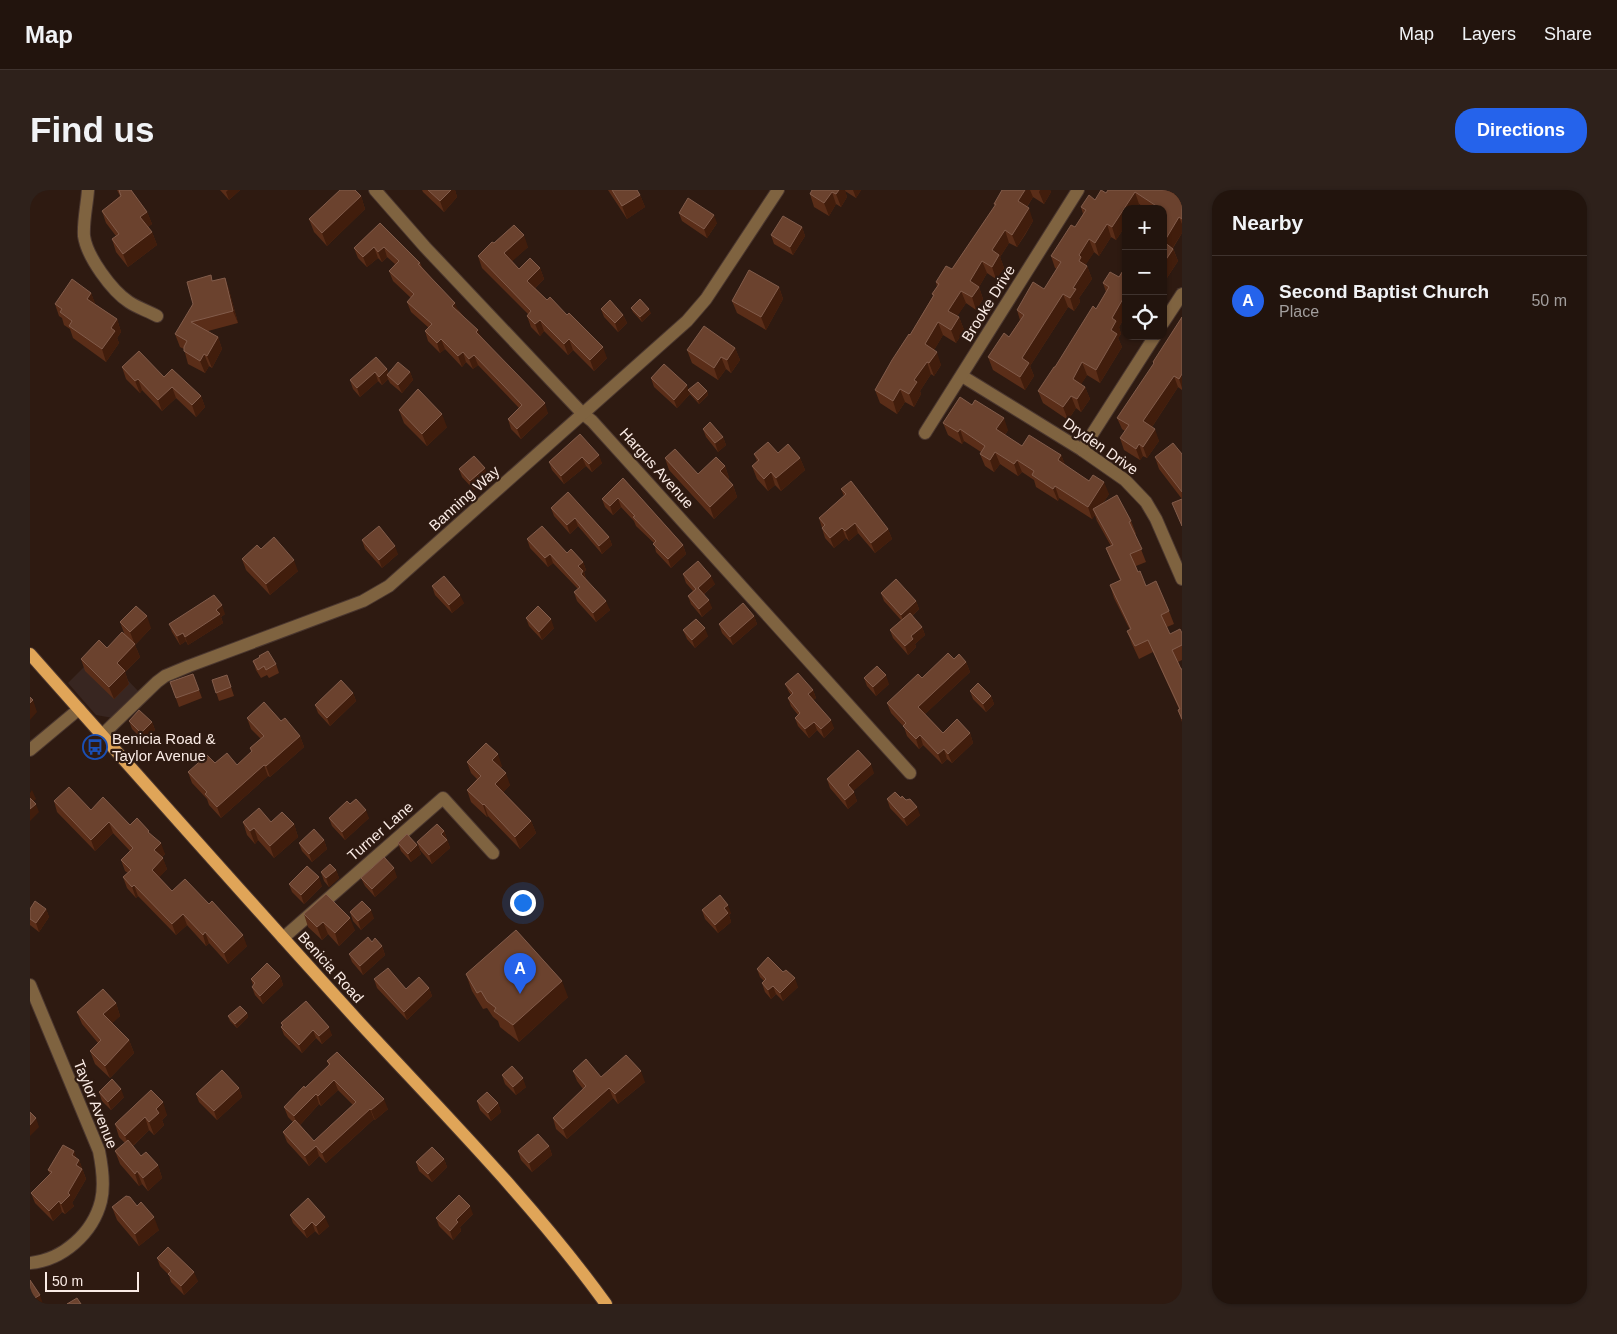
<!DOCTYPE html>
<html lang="en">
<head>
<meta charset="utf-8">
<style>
	body { margin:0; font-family:Helvetica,sans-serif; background:#2e211b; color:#f1f3f6 }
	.controls { position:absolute; right:15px; top:15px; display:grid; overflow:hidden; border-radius:10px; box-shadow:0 1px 4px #0004 }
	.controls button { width:45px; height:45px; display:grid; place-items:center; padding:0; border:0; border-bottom:1px solid #3f332e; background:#22140d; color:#f1f3f6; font:25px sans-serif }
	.scale { position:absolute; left:15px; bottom:12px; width:94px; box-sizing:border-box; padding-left:5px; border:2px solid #faebe5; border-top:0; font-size:14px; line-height:18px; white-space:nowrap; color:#faebe5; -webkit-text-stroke:4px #2e1a11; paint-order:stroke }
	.you { position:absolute; left:492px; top:712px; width:18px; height:18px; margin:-12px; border:4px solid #fff; border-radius:50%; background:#1a73e8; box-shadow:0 0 0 8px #1a73e833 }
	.badge { display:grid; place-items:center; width:32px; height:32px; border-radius:50%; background:#2563eb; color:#fff; font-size:16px; font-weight:700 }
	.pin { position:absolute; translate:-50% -41px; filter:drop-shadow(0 1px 2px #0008) }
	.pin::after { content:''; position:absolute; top:26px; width:18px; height:15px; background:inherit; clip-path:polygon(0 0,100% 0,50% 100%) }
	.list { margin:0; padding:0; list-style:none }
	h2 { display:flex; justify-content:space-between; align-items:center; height:65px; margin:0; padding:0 20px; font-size:21px }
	h2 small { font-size:16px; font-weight:400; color:#a29e9d }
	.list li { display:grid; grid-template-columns:32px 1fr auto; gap:15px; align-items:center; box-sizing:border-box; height:90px; padding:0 20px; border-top:1px solid #3f332e }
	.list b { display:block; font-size:19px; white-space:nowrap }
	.list p { margin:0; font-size:16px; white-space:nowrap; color:#a29e9d }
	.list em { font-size:16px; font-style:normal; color:#a29e9d }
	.icon { flex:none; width:28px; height:28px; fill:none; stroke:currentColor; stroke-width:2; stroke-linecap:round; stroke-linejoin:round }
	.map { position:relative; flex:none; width:1152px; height:1114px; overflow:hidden; border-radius:20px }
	header { display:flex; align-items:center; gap:30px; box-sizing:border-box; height:70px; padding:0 25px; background:#22140d; border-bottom:1px solid #3f332e }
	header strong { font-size:24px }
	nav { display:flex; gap:28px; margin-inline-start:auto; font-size:18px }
	.intro { display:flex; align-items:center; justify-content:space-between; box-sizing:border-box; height:120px; padding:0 30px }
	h1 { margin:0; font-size:35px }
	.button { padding:12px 22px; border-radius:20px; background:#2563eb; color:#fff; font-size:18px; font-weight:700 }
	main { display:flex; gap:30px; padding:0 30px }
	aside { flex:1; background:#22140d; border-radius:20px; box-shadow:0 1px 4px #0004 }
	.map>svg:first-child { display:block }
	.commercial { fill:#382621 }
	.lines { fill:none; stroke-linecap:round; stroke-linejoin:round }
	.minor-casing { stroke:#4b372f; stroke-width:14 }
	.major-casing { stroke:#4b372f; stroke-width:14 }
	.minor { stroke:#7f6340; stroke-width:12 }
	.major { stroke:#e0a558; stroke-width:12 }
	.wall { fill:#5a2d18; fill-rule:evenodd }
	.shaded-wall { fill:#411d0c }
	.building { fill:#6b422e; stroke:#825c4b }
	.labels { text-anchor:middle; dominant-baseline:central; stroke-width:4.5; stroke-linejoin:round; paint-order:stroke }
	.street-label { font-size:15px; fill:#faebe5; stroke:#2e1a11 }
	.poi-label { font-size:15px; fill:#faebe5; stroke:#2e1a11; text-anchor:start }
</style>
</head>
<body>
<header>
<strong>Map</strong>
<nav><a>Map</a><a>Layers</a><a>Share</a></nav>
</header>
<div class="intro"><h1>Find us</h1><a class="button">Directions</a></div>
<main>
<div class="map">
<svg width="1152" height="1114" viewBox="0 0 1152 1114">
	<rect width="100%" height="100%" fill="#2e1a11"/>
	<path class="commercial" d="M 70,461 L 109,502 L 83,528 L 66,525 L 38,493 Z"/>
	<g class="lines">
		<defs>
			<g id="minor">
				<path d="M 58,0 C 57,15 53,31 54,46 C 57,67 82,101 99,112 C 108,118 118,121 127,126"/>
				<path d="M 345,0 L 395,57 L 552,223 L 562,231 L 880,583"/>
				<path d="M 1133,133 L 1152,104"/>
				<path d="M 932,186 L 1052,260 L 1095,290 L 1116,312 L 1126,329 L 1152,389"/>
				<path d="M 895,243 L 1048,0"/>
				<path d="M 1052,260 L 1125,146"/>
				<path d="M 72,545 L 127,492 L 135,486 L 159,476 L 333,411 L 359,396 L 657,131 L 676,109 L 748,0"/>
				<path d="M 0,560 L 49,519"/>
				<path d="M 253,748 L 413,608 L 463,663"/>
				<path d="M 0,795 L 69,961 C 72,976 75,995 71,1011 C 63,1043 33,1070 0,1073"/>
			</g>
			<path id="major" d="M 0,464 C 109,587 218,710 329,832 C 413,923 503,1013 576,1114"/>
		</defs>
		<use href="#minor" class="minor-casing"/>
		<use href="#major" class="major-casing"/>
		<use href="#minor" class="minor"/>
		<use href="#major" class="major"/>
	</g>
	<g class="wall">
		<path d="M 87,0 L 101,0 L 117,22 L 122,34 L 118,37 L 122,42 L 127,55 L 98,77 L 86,62 L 82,49 L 86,46 L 76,33 L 72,21 L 90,6 Z"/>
		<path d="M 190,0 L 210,0 L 199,10 Z"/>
		<path d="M 392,0 L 425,0 L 427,7 L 414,22 L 393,2 Z"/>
		<path d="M 578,0 L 607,0 L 610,5 L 615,17 L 597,29 Z"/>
		<path d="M 782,0 L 831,0 L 826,8 L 815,1 L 817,7 L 811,17 L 806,14 L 799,26 L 784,17 L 780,4 Z"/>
		<path d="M 972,0 L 1020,0 L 1021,2 L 1014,14 L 1003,7 L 997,17 L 1003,31 L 995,45 L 987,57 L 979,53 L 970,67 L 974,78 L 966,89 L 957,83 L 949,97 L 953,109 L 946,120 L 936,113 L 927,126 L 929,127 L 934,140 L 926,153 L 913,145 L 904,160 L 911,175 L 904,186 L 901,184 L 890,201 L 891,204 L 884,217 L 875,212 L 867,224 L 850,213 L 845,200 L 880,145 L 903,106 L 902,104 L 907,97 L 906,92 L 922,79 L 965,16 L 964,14 Z"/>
		<path d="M 1152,0 L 1152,43 L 1143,58 L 1148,71 L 1133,94 L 1133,19 L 1116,19 L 1109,14 L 1106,19 L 1096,19 L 1096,35 L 1086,50 L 1081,47 L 1069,66 L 1064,62 L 1055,75 L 1057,76 L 1062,89 L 1049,108 L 1050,112 L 1044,121 L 1038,117 L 1000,176 L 1004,186 L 995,200 L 963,180 L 958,167 L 979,147 L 990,130 L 987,120 L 1014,99 L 1027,79 L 1025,78 L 1021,66 L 1045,37 L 1053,24 L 1051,17 L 1076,3 Z"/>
		<path d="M 331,6 L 335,19 L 297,56 L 284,42 L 279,29 Z"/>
		<path d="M 649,23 L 687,33 L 677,48 L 652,31 Z"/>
		<path d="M 350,33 L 390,73 L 392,77 L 429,121 L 518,223 L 491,249 L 481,239 L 478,229 L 489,218 L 448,175 L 443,179 L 436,172 L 432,177 L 415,159 L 410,163 L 398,151 L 395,141 L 399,138 L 381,122 L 377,112 L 381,108 L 363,91 L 359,81 L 365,74 L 357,67 L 352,72 L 348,68 L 337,77 L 328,68 L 324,58 Z"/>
		<path d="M 772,37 L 775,46 L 763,65 L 744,54 L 741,45 Z"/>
		<path d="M 464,53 L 498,57 L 482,71 L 489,79 L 510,78 L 514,89 L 505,98 L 577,168 L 564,181 L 543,160 L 538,165 L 514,141 L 510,146 L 501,137 L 497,126 L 498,124 L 452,78 L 448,66 Z"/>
		<path d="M 1096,76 L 1096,125 L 1089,137 L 1091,144 L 1088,148 L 1092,157 L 1070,193 L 1057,185 L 1051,194 L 1055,197 L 1060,209 L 1051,222 L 1046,218 L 1038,230 L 1013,213 L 1008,201 L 1066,119 L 1076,102 L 1073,93 L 1089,87 Z"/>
		<path d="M 195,88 L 199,100 L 208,133 L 178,141 L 188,147 L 192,159 L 182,178 L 179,176 L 175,183 L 158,174 L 154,159 L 150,157 L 145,144 L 183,91 Z"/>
		<path d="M 749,97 L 753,109 L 736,140 L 707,123 L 702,111 Z"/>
		<path d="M 61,103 L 65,114 L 87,129 L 91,142 L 87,148 L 89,153 L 76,172 L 43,148 L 40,139 L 34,135 L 32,128 L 29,126 L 25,114 Z"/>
		<path d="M 601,118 L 621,123 L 612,132 L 603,122 Z"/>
		<path d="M 571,119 L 593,125 L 597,133 L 588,142 L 574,127 Z"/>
		<path d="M 1152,127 L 1152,200 L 1148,197 L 1122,237 L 1129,251 L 1117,268 L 1113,266 L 1110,270 L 1094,260 L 1090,248 L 1095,241 L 1092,239 L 1087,228 L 1124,174 L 1123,172 Z"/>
		<path d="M 705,158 L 710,170 L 701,183 L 696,179 L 688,190 L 662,173 L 657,160 Z"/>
		<path d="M 92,177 L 134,187 L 171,206 L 175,217 L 166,227 L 146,208 L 132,221 L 112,200 L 110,203 L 96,189 Z"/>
		<path d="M 357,179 L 358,183 L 380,182 L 383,190 L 372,203 L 360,193 L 358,189 L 352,195 L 348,191 L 330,207 L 323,199 L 320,190 Z"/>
		<path d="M 621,188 L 659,200 L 677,201 L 678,205 L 669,214 L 660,204 L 647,218 L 624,197 Z"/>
		<path d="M 369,220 L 417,237 L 397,256 L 374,233 Z"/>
		<path d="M 913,233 L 978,240 L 975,245 L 992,256 L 1031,265 L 1035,275 L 1079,304 L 1073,313 L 1101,331 L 1106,344 L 1105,344 L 1116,372 L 1106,376 L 1108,382 L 1116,396 L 1139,421 L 1144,434 L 1137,437 L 1140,444 L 1152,443 L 1152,470 L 1148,472 L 1151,479 L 1152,479 L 1152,532 L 1148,520 L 1149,519 L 1123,462 L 1109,469 L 1102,454 L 1097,441 L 1100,440 L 1084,408 L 1080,395 L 1090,390 L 1081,371 L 1076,358 L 1081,356 L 1067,331 L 1065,325 L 1062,329 L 1029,308 L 1028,311 L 1006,297 L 1004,290 L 992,282 L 988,286 L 970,274 L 964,282 L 955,276 L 950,264 L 951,262 L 934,251 L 932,254 L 918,245 Z"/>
		<path d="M 673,239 L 693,247 L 696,255 L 688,262 L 676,247 Z"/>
		<path d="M 550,244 L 572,273 L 562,282 L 556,276 L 534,294 L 522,280 L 519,272 Z"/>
		<path d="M 748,263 L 770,268 L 775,280 L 751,301 L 745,295 L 738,301 L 727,289 L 722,276 L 727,271 L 724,264 Z"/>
		<path d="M 1152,264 L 1152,309 L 1129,279 L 1125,267 Z"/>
		<path d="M 635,268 L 668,284 L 695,276 L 699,288 L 698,289 L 703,295 L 707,307 L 684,329 L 639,280 Z"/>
		<path d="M 429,279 L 458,287 L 444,300 L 432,287 Z"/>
		<path d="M 593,288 L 653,355 L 656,364 L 641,378 L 626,362 L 624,353 L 606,336 L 604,331 L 591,317 L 583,325 L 575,317 L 572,309 Z"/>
		<path d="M 811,299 L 858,339 L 862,349 L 845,363 L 828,343 L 819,351 L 816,348 L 804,358 L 795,348 L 789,328 L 814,306 Z"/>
		<path d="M 538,302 L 579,347 L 582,355 L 572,364 L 548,336 L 540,344 L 524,326 L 521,318 Z"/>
		<path d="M 497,349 L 537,363 L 553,372 L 556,380 L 554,382 L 556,389 L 580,420 L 566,432 L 547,411 L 544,402 L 548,399 L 523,373 L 518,377 L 500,358 Z"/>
		<path d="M 332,350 L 368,364 L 352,378 L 335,359 Z"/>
		<path d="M 231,359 L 268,381 L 240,405 L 216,380 L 212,369 Z"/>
		<path d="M 653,384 L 685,394 L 674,404 L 682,418 L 672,427 L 661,414 L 658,406 L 663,401 L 656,393 Z"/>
		<path d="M 402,396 L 434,413 L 422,423 L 405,405 Z"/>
		<path d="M 851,403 L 886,411 L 889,419 L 882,426 L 892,437 L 895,445 L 885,454 L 886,457 L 878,465 L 863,448 L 860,440 L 871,430 L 854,411 Z"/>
		<path d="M 195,424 L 191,427 L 193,433 L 158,455 L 156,451 L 150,455 L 142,442 L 139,434 Z"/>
		<path d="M 724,426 L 727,434 L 703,455 L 692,443 L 689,434 Z"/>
		<path d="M 496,428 L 524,438 L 512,450 L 499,436 Z"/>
		<path d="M 90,432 L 121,438 L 105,455 L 110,467 L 95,482 L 99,494 L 84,509 L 55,481 L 51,469 L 77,458 L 94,443 Z"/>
		<path d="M 653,440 L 678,446 L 665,458 L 657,449 Z"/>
		<path d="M 924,469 L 936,472 L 940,482 L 895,524 L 913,543 L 940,543 L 943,553 L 922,573 L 917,569 L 912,574 L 893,555 L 889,559 L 877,546 L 874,537 L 861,523 L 857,513 L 892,488 Z"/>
		<path d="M 223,471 L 246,474 L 249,483 L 239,488 L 237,485 L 231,488 L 226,480 Z"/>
		<path d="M 163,484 L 172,508 L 149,517 L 140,492 Z"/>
		<path d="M 834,488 L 859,494 L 846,506 L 837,496 Z"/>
		<path d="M 182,490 L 201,497 L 204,506 L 189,511 Z"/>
		<path d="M 755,494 L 783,500 L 786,508 L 783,510 L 804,538 L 794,548 L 787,540 L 779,548 L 768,536 L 765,528 L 768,525 L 761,516 L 758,508 L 761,505 L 759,502 Z"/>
		<path d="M 940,501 L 961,506 L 964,514 L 956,522 L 943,509 Z"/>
		<path d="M 323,503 L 326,511 L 300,536 L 288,523 L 285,515 Z"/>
		<path d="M 217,528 L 251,531 L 270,546 L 274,557 L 240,587 L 238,586 L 191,628 L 179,615 L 177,609 L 162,593 L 158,582 L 185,573 L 207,575 L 221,562 L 220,558 L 231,549 L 221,539 Z"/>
		<path d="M 99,531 L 122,532 L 125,540 L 114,551 L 102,539 Z"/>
		<path d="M 437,572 L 472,576 L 470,578 L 480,595 L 473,602 L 501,631 L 506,643 L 490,659 L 458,626 L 457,627 L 441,612 L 437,600 L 447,589 L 441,583 Z"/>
		<path d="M 844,583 L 823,601 L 827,611 L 818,619 L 800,598 L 797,589 Z"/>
		<path d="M 871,608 L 890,625 L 877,636 L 860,618 L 857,609 Z"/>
		<path d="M 24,611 L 61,620 L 100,635 L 120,643 L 135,664 L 132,667 L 137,679 L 129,687 L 142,701 L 217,756 L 198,774 L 179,753 L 176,756 L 157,735 L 146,745 L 108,706 L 106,708 L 97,698 L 93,687 L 98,683 L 95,681 L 91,670 L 100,661 L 83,643 L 65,661 L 27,622 Z"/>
		<path d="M 320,614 L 339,628 L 315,650 L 302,636 L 299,628 Z"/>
		<path d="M 213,632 L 241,632 L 264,634 L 268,647 L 244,668 L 228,650 L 225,654 L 217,645 Z"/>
		<path d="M 414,641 L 420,658 L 402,674 L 390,660 L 387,652 Z"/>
		<path d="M 294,650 L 297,659 L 282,672 L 272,661 L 269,653 Z"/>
		<path d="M 368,653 L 387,655 L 391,664 L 381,672 L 371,661 Z"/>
		<path d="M 306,680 L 309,688 L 299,697 L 294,691 L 291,682 Z"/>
		<path d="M 367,687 L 345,707 L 335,696 L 331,688 Z"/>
		<path d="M 259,694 L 292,696 L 274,714 L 262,702 Z"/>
		<path d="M 0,719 L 16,719 L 19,727 L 9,742 L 0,735 Z"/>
		<path d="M 672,720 L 701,723 L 699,725 L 701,732 L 688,743 L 675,729 Z"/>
		<path d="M 320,722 L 344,728 L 331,740 L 323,731 Z"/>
		<path d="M 274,724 L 325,740 L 309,756 L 298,744 L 292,750 L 278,737 Z"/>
		<path d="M 342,752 L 352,756 L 355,765 L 333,785 L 322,772 L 319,764 Z"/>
		<path d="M 727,779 L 768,797 L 753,811 L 746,804 L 741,809 L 735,802 L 732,793 L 734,791 L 730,787 Z"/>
		<path d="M 436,784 L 538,807 L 489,852 L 470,837 L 468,831 L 463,827 L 457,818 L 453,819 L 442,801 Z"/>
		<path d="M 250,786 L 253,795 L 233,814 L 225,805 L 222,797 L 223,795 L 221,789 Z"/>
		<path d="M 344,789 L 376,799 L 399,798 L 402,806 L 377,830 L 347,798 Z"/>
		<path d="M 276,811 L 302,845 L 292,854 L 286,848 L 272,863 L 254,845 L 251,837 L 252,836 L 251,833 Z"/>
		<path d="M 86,813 L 90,826 L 82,833 L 99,850 L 104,863 L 80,888 L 65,874 L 60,861 L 68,853 L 52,834 L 47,822 Z"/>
		<path d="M 217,823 L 218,827 L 207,838 L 200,831 L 198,826 Z"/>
		<path d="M 297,871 L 358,919 L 345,930 L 344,929 L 296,973 L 289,966 L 279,976 L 257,952 L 253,942 L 263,932 L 258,927 L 254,917 L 299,876 ZM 308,900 L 323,915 L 284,951 L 270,935 L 289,914 L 291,916 Z"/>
		<path d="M 543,881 L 571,887 L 615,892 L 588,914 L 583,908 L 537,949 L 526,939 L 523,928 L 553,899 L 547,891 Z"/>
		<path d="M 472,885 L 496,897 L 486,905 L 475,894 Z"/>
		<path d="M 209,898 L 212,907 L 187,930 L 169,912 L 166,904 Z"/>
		<path d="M 121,900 L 137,925 L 132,930 L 134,935 L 124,945 L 119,940 L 103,956 L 111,966 L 128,975 L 132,988 L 118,1001 L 112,994 L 109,996 L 90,974 L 85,961 L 95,953 L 89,947 L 85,934 Z"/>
		<path d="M 69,902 L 94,907 L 81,920 L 72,911 Z"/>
		<path d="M 447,911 L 468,913 L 471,922 L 461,931 L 450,920 Z"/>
		<path d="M 519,956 L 522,965 L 502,982 L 491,970 L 488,961 Z"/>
		<path d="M 46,968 L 49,970 L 56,989 L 42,1013 L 44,1016 L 35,1024 L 32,1022 L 23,1031 L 5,1013 L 1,1003 L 20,984 L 18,980 Z"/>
		<path d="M 414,969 L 417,977 L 402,992 L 389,981 L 386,972 Z"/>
		<path d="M 82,1017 L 129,1040 L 109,1056 L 87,1030 Z"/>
		<path d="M 443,1024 L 430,1037 L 431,1041 L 423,1050 L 409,1036 L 406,1028 Z"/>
		<path d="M 260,1025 L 299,1036 L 289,1045 L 285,1041 L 277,1048 L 263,1033 Z"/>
		<path d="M 127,1068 L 168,1091 L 154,1105 L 141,1092 L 139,1085 L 130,1076 Z"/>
	</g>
	<g class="shaded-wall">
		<path d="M 198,0 L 210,0 L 199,10 L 196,2 Z"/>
		<path d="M 421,0 L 425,0 L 427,7 L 414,22 L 410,11 Z"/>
		<path d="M 809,0 L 815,0 L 817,7 L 811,17 L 806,4 Z"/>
		<path d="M 823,0 L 831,0 L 826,8 Z"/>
		<path d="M 995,0 L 1000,0 L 1003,7 L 992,24 L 988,11 Z"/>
		<path d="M 1010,0 L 1020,0 L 1021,2 L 1014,14 L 1009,2 Z"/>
		<path d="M 802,2 L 806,14 L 799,26 L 794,13 Z"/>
		<path d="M 1105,2 L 1109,14 L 1106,19 L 1096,19 L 1096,35 L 1086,50 L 1082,37 Z"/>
		<path d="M 610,5 L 615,17 L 597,29 L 592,16 Z"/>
		<path d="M 331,6 L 335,19 L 297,56 L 292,43 Z"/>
		<path d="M 999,18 L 1003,31 L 987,57 L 982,45 Z"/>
		<path d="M 117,22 L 122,34 L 115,39 L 110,27 Z"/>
		<path d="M 684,25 L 687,33 L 677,48 L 674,39 Z"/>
		<path d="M 1149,27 L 1152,34 L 1152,43 L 1138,65 L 1134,52 Z"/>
		<path d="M 1077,34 L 1081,47 L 1069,66 L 1065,53 Z"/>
		<path d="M 772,37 L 775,46 L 763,65 L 760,57 Z"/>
		<path d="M 975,40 L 979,53 L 970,67 L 974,78 L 966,89 L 962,77 L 962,60 Z"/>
		<path d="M 122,42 L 127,55 L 98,77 L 93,64 Z"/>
		<path d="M 494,45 L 498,57 L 478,75 L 474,63 Z"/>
		<path d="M 1059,49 L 1064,62 L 1055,76 L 1057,76 L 1062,89 L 1049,108 L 1050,112 L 1044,121 L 1040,108 L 1043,98 L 1049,71 L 1049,65 Z"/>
		<path d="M 344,57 L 348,68 L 337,77 L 333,67 Z"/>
		<path d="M 354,57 L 357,67 L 352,72 L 348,62 Z"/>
		<path d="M 1143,59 L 1148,71 L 1133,94 L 1133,74 Z"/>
		<path d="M 952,71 L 957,83 L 949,97 L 953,109 L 946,120 L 942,107 L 940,91 Z"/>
		<path d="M 510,78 L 514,89 L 501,102 L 497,91 Z"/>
		<path d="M 195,88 L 199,100 L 208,133 L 203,121 Z"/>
		<path d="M 749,97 L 753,109 L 736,140 L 731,127 Z"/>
		<path d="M 931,101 L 936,113 L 923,133 L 918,121 Z"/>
		<path d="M 61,103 L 66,116 L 57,109 Z"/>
		<path d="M 1033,104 L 1038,117 L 1000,176 L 1004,186 L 995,200 L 990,187 L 992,168 Z"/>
		<path d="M 1094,107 L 1096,111 L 1096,125 L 1089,137 L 1091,144 L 1088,148 L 1092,157 L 1070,193 L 1066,180 L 1081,140 L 1082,128 Z"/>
		<path d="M 425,113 L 429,123 L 422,116 Z"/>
		<path d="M 619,119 L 621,123 L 612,132 L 610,127 Z"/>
		<path d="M 593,125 L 597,133 L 588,142 L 585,133 Z"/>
		<path d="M 929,127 L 934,140 L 926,153 L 921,140 Z"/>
		<path d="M 87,129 L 91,142 L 87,148 L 89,153 L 76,172 L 72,159 L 81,138 Z"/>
		<path d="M 510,130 L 514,141 L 510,146 L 505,134 Z"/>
		<path d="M 908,132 L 913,145 L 900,167 L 895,154 Z"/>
		<path d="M 448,140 L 452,150 L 446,142 Z"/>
		<path d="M 188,147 L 192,159 L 182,178 L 177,166 Z"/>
		<path d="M 411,149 L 415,159 L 410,163 L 407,153 Z"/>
		<path d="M 539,149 L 543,160 L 538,165 L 534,154 Z"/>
		<path d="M 573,157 L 577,168 L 564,181 L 560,170 Z"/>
		<path d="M 705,158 L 710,170 L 701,183 L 697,170 Z"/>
		<path d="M 433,162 L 436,172 L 432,177 L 428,166 Z"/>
		<path d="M 907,162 L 911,175 L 904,186 L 899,173 Z"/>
		<path d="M 174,164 L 179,176 L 175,183 L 170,171 Z"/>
		<path d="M 444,165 L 448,175 L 443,179 L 439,169 Z"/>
		<path d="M 691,167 L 696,179 L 688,190 L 684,178 Z"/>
		<path d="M 897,172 L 901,184 L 890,201 L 891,204 L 884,217 L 879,204 L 884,190 Z"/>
		<path d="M 1052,172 L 1057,185 L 1047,201 L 1043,189 Z"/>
		<path d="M 357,179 L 360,188 L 357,185 L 358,189 L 352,195 L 349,187 Z"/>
		<path d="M 345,182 L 348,191 L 330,207 L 327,198 Z"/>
		<path d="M 380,182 L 383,190 L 372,203 L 368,195 Z"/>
		<path d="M 1152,184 L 1152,198 L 1149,189 Z"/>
		<path d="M 1144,186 L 1148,197 L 1118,243 L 1113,231 Z"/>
		<path d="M 108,189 L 112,200 L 110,203 L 105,191 Z"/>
		<path d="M 657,195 L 660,204 L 647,218 L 644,210 Z"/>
		<path d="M 142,197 L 146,208 L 132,221 L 128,210 Z"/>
		<path d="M 1055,197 L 1060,209 L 1051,222 L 1047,209 Z"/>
		<path d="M 870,199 L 875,212 L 867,224 L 863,211 Z"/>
		<path d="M 677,201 L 678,205 L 669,214 L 668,210 Z"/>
		<path d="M 171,206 L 175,217 L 166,227 L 162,215 Z"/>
		<path d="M 1041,206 L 1046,218 L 1038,230 L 1033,217 Z"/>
		<path d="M 515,213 L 518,223 L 491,249 L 487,239 Z"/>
		<path d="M 412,224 L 417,237 L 397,256 L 392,244 Z"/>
		<path d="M 974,228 L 978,240 L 971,251 L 966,239 Z"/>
		<path d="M 930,239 L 934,251 L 932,254 L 928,242 Z"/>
		<path d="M 1125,239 L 1129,251 L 1117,268 L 1113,257 Z"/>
		<path d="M 693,247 L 696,255 L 688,262 L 685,253 Z"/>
		<path d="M 1109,254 L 1113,266 L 1110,270 L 1106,259 Z"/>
		<path d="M 965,262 L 970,274 L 964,282 L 960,270 Z"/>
		<path d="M 569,265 L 572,273 L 562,282 L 559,274 Z"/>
		<path d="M 1031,265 L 1036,277 L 1028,270 Z"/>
		<path d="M 552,267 L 556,276 L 534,294 L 531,286 Z"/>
		<path d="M 770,268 L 775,280 L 751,301 L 746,288 Z"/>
		<path d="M 987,270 L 992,282 L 988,286 L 984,274 Z"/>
		<path d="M 695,276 L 699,288 L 694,293 L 690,281 Z"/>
		<path d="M 455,278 L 458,287 L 444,300 L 440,291 Z"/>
		<path d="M 741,282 L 745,295 L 738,301 L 734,289 Z"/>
		<path d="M 1074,292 L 1079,304 L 1066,324 L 1063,319 L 1065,325 L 1062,329 L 1058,317 Z"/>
		<path d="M 703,295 L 707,307 L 684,329 L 680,317 Z"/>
		<path d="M 1025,296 L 1029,308 L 1028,311 L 1023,299 Z"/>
		<path d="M 588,308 L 591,317 L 583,325 L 580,316 Z"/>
		<path d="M 545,328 L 548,336 L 540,344 L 537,335 Z"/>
		<path d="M 825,333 L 828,343 L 819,351 L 815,341 Z"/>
		<path d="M 812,338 L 816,348 L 804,358 L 800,348 Z"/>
		<path d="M 858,339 L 862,349 L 845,363 L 841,353 Z"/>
		<path d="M 579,347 L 582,355 L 572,364 L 569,356 Z"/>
		<path d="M 653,355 L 656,364 L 641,378 L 638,369 Z"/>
		<path d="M 365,356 L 368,364 L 352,378 L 349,370 Z"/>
		<path d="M 520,364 L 523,373 L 518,377 L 515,368 Z"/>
		<path d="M 264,370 L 268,381 L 240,405 L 236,394 Z"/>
		<path d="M 553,372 L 556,380 L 554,382 L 556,390 L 554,392 L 548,376 Z"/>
		<path d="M 681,386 L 685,394 L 671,406 L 668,398 Z"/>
		<path d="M 430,405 L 434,413 L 422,423 L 419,415 Z"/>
		<path d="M 679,410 L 682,418 L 672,427 L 669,419 Z"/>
		<path d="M 576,411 L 580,420 L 566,432 L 563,423 Z"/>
		<path d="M 886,411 L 889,419 L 874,433 L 871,425 Z"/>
		<path d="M 192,415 L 195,424 L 191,427 L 193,433 L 158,455 L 155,447 Z"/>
		<path d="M 117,426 L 121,438 L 105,455 L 110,467 L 95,482 L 99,494 L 84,509 L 79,497 L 87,473 L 105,455 L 100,442 Z"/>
		<path d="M 724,426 L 727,434 L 703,455 L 700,447 Z"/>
		<path d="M 521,429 L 524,438 L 512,450 L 509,442 Z"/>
		<path d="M 892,437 L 895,445 L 885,454 L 886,457 L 878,465 L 875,456 L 881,446 Z"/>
		<path d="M 675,438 L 678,446 L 665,458 L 662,450 Z"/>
		<path d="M 153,443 L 156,451 L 150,455 L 147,446 Z"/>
		<path d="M 936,472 L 940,482 L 892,527 L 888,517 Z"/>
		<path d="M 856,485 L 859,494 L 846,506 L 843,497 Z"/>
		<path d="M 783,500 L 786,508 L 781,512 L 778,504 Z"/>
		<path d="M 323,503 L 326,511 L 300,536 L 297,528 Z"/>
		<path d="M 961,506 L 964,514 L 956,522 L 953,514 Z"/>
		<path d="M 3,510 L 7,522 L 0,530 L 0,513 Z"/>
		<path d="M 801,530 L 804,538 L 794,548 L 791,539 Z"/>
		<path d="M 122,532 L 125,540 L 114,551 L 111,543 Z"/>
		<path d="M 784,532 L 787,540 L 779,548 L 775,539 Z"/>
		<path d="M 940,543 L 943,553 L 922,573 L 918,564 Z"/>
		<path d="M 890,545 L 893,555 L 889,559 L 886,549 Z"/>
		<path d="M 270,546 L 274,557 L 240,587 L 236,576 Z"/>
		<path d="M 914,559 L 917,569 L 912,574 L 908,564 Z"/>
		<path d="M 468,564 L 472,576 L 466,582 L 462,570 Z"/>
		<path d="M 841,574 L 844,583 L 821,603 L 818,595 Z"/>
		<path d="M 234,575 L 238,586 L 191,628 L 187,617 Z"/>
		<path d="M 476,583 L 480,595 L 470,606 L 465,594 Z"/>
		<path d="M 2,600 L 6,609 L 0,614 L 0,603 Z"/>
		<path d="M 824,602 L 827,611 L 818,619 L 815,610 Z"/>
		<path d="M 6,614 L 9,622 L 0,631 L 0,619 Z"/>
		<path d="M 454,614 L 458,626 L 457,627 L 453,615 Z"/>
		<path d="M 887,617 L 890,625 L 877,636 L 874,628 Z"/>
		<path d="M 336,620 L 339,628 L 315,650 L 312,642 Z"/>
		<path d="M 501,631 L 506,643 L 490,659 L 485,647 Z"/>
		<path d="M 79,632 L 83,643 L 65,661 L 61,650 Z"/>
		<path d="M 264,634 L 268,647 L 244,668 L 240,656 Z"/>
		<path d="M 224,638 L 228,650 L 225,654 L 220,641 Z"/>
		<path d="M 414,641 L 420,658 L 402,674 L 399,665 L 411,644 Z"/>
		<path d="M 294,650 L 297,659 L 282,672 L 279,664 Z"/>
		<path d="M 131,653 L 135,664 L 128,671 L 124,660 Z"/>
		<path d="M 387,655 L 391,664 L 381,672 L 378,664 Z"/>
		<path d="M 133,668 L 137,679 L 126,691 L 122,680 Z"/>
		<path d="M 364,678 L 367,687 L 345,707 L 342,699 Z"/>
		<path d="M 306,680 L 309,688 L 299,697 L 296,688 Z"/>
		<path d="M 289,687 L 292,696 L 274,714 L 271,705 Z"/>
		<path d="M 104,695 L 108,706 L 106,708 L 102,697 Z"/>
		<path d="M 698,715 L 701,723 L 699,725 L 701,732 L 688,743 L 685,735 L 694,718 Z"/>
		<path d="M 16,719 L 19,727 L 9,742 L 6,733 Z"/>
		<path d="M 341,720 L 344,728 L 331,740 L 328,731 Z"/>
		<path d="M 153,724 L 157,735 L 146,745 L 142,734 Z"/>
		<path d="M 320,728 L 325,740 L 309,756 L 305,743 Z"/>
		<path d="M 293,732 L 298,744 L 292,750 L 287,737 Z"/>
		<path d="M 175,742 L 179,753 L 176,756 L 173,745 Z"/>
		<path d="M 213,745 L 217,756 L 198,774 L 194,763 Z"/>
		<path d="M 352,756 L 355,765 L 333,785 L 330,776 Z"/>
		<path d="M 250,786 L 253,795 L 233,814 L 230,806 Z"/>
		<path d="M 765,788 L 768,797 L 753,811 L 750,803 Z"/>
		<path d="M 532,791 L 538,807 L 489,852 L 483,835 Z"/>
		<path d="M 743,796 L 746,804 L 741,809 L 738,800 Z"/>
		<path d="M 399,798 L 402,806 L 377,830 L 374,822 Z"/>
		<path d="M 86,813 L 90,826 L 78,837 L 73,824 Z"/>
		<path d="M 217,823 L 218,827 L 207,838 L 205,834 Z"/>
		<path d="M 299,837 L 302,845 L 292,854 L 289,846 Z"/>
		<path d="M 283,840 L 286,848 L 272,863 L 269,855 Z"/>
		<path d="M 99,850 L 104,863 L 80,888 L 75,876 Z"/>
		<path d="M 611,881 L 615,892 L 588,914 L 585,904 Z"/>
		<path d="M 493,888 L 496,897 L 486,905 L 483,897 Z"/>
		<path d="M 304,890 L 308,900 L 291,916 L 288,906 Z"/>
		<path d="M 209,898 L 212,907 L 187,930 L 184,921 Z"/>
		<path d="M 579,898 L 583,908 L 537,949 L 533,939 Z"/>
		<path d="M 91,899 L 94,907 L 81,920 L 78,912 Z"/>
		<path d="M 286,904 L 289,914 L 268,937 L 264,926 Z"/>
		<path d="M 354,909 L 358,919 L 345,930 L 341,920 Z"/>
		<path d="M 133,912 L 137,925 L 132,930 L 134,935 L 124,945 L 119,932 L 126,919 Z"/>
		<path d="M 468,913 L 471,922 L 461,931 L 458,923 Z"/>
		<path d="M 340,919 L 344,929 L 296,973 L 292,963 Z"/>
		<path d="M 115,927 L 119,940 L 100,958 L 95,946 Z"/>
		<path d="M 6,928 L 9,937 L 0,946 L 0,935 Z"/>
		<path d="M 286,956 L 289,966 L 279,976 L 275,966 Z"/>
		<path d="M 519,956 L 522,965 L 502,982 L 499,973 Z"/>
		<path d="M 44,961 L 48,972 L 49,970 L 56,989 L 42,1013 L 44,1016 L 35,1024 L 31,1014 L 42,965 Z"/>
		<path d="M 414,969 L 417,977 L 402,992 L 398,984 Z"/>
		<path d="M 128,975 L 132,988 L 118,1001 L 113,988 Z"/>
		<path d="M 107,981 L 112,994 L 109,996 L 105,984 Z"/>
		<path d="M 29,1011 L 32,1022 L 23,1031 L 19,1021 Z"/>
		<path d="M 440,1016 L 443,1024 L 430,1037 L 431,1041 L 423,1050 L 420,1041 L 426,1030 Z"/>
		<path d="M 124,1027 L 129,1040 L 109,1056 L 105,1044 Z"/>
		<path d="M 295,1027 L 299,1036 L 289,1045 L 286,1036 Z"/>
		<path d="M 282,1032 L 285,1041 L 277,1048 L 274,1040 Z"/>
		<path d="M 164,1082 L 168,1091 L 154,1105 L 151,1096 Z"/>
		<path d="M 10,1105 L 13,1114 L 0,1114 L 0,1111 Z"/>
	</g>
	<g class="building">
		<path d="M 89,0 L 101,0 L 117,22 L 110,27 L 122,42 L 93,64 L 82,49 L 89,44 L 72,21 L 91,6 Z"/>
		<path d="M 310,0 L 325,0 L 331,6 L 292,43 L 279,29 Z"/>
		<path d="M 398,0 L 421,0 L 410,11 Z"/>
		<path d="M 582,0 L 607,0 L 610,5 L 592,16 Z"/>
		<path d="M 782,0 L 809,0 L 806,4 L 802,2 L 794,13 L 780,4 Z"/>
		<path d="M 972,0 L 995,0 L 988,11 L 999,18 L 982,45 L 975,40 L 962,60 L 969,65 L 962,77 L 952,71 L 940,91 L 949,97 L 942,107 L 931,101 L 918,121 L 929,127 L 921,140 L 908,132 L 895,154 L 907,162 L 899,173 L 897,172 L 884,190 L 887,192 L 879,204 L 870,199 L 863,211 L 845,200 L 862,170 L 879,144 L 880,145 L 904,105 L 902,104 L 909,94 L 906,92 L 916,76 L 922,79 L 966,14 L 964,14 Z"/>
		<path d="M 1071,0 L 1076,3 L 1078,0 L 1152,0 L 1152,29 L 1149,27 L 1134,52 L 1143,59 L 1133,74 L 1133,19 L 1131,19 L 1105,2 L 1082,37 L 1077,34 L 1065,53 L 1059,49 L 1049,65 L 1051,67 L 1049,71 L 1057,76 L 1043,98 L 1046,99 L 1040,108 L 1033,104 L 992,168 L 999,173 L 990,187 L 958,167 L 974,143 L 979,147 L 994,125 L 987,120 L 1003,92 L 1014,99 L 1031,72 L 1021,66 L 1041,35 L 1045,37 L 1056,20 L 1051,17 L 1059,5 L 1065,10 Z"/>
		<path d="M 658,8 L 684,25 L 674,39 L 649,23 Z"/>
		<path d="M 753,26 L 772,37 L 760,57 L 741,45 Z"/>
		<path d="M 350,33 L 390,73 L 388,74 L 425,113 L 422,116 L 448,140 L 446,142 L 515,213 L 487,239 L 478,229 L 492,215 L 472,194 L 444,165 L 439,169 L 433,162 L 428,166 L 411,149 L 407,153 L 395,141 L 402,134 L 377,112 L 384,104 L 359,81 L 369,71 L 354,57 L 348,62 L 344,57 L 333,67 L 324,58 Z"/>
		<path d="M 484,35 L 494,45 L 474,63 L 489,79 L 500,68 L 510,78 L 497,91 L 517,110 L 520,107 L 537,125 L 539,123 L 573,157 L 560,170 L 539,149 L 534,154 L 510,130 L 505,134 L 497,126 L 501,121 L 448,66 L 462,52 L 464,53 Z"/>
		<path d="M 1096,76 L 1096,108 L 1094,107 L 1082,128 L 1086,131 L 1081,140 L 1087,144 L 1066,180 L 1052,172 L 1043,189 L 1055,197 L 1047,209 L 1041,206 L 1033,217 L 1008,201 L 1024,177 L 1025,177 L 1063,116 L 1066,119 L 1079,97 L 1073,93 L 1080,82 L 1089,87 Z"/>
		<path d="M 719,80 L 749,97 L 731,127 L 702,111 Z"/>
		<path d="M 181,85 L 182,91 L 195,88 L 203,121 L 161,132 L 188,147 L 177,166 L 174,164 L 170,171 L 154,161 L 154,157 L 157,151 L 145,144 L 163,114 L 157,92 Z"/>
		<path d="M 42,89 L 61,103 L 57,109 L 87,129 L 81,138 L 85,141 L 72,159 L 39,136 L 42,131 L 30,122 L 32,119 L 25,114 Z"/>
		<path d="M 610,109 L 619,119 L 610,127 L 601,118 Z"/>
		<path d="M 580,110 L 593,125 L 585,133 L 571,119 Z"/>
		<path d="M 1152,127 L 1152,184 L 1149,189 L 1144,186 L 1113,231 L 1125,239 L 1113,257 L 1109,254 L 1106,259 L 1090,248 L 1099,235 L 1087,228 L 1124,173 L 1123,172 Z"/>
		<path d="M 674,136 L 705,158 L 697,170 L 691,167 L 684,178 L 657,160 Z"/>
		<path d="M 109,161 L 134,187 L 142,179 L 171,206 L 162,215 L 142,197 L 128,210 L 108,189 L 105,191 L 92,177 Z"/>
		<path d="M 346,167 L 357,179 L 349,187 L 345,182 L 327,198 L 320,190 Z"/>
		<path d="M 368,172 L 380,182 L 368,195 L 357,185 Z"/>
		<path d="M 634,174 L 657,195 L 644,210 L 621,188 Z"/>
		<path d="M 668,192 L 677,201 L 668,210 L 658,200 Z"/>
		<path d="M 388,199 L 412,224 L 392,244 L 369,220 Z"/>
		<path d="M 930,207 L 942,215 L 945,210 L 974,228 L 966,239 L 992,256 L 999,245 L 1031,265 L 1028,270 L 1059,291 L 1063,285 L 1074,292 L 1058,317 L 1025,296 L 1023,299 L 1002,285 L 1004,281 L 987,270 L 984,274 L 965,262 L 960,270 L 950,264 L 955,256 L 930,239 L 928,242 L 913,233 Z"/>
		<path d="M 680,232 L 693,247 L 685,253 L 673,239 Z"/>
		<path d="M 550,244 L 569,265 L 559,274 L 552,267 L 531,286 L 519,272 Z"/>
		<path d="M 738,252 L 748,263 L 758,254 L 770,268 L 746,288 L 741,282 L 734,289 L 722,276 L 729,270 L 724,264 Z"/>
		<path d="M 1143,253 L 1152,264 L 1152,302 L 1125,267 Z"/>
		<path d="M 645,259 L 668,284 L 686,267 L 695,276 L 690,281 L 703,295 L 680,317 L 635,268 Z"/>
		<path d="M 444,266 L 455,278 L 440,291 L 429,279 Z"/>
		<path d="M 593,288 L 653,355 L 638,369 L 623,354 L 626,351 L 603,327 L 605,326 L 588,308 L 580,316 L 572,309 Z"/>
		<path d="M 821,291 L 858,339 L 841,353 L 825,333 L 815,341 L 812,338 L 800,348 L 792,338 L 795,335 L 789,328 L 816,304 L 811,299 Z"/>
		<path d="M 538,302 L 579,347 L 569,356 L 545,328 L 537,335 L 521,318 Z"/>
		<path d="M 1087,305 L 1101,331 L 1099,332 L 1112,359 L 1100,364 L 1108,382 L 1110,381 L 1116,396 L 1126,391 L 1139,421 L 1131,425 L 1140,444 L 1150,439 L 1152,443 L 1152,455 L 1142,460 L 1151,479 L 1152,479 L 1152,529 L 1148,520 L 1150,519 L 1118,450 L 1105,456 L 1097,441 L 1101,439 L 1080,395 L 1091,390 L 1076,358 L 1083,355 L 1063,319 Z"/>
		<path d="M 1152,309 L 1152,336 L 1142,313 Z"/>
		<path d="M 349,336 L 365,356 L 349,370 L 332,350 Z"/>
		<path d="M 512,336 L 537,363 L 541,359 L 553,372 L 548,376 L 553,381 L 551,384 L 576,411 L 563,423 L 544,402 L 550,397 L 520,364 L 515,368 L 497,349 Z"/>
		<path d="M 244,347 L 264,370 L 236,394 L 212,369 L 227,355 L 231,359 Z"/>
		<path d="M 668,371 L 681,386 L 668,398 L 679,410 L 669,419 L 658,406 L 666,399 L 653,384 Z"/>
		<path d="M 414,386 L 430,405 L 419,415 L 402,396 Z"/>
		<path d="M 866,389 L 886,411 L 871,425 L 851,403 Z"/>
		<path d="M 184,405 L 192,415 L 186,420 L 190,424 L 155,447 L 153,443 L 147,446 L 139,434 Z"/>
		<path d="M 713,413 L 724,426 L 700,447 L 689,434 Z"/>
		<path d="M 106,416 L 117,426 L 100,442 L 90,432 Z"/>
		<path d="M 508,416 L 521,429 L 509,442 L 496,428 Z"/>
		<path d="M 880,423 L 892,437 L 881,446 L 883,449 L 875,456 L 860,440 Z"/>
		<path d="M 666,429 L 675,438 L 662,450 L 653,440 Z"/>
		<path d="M 92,442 L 105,454 L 87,473 L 95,481 L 79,497 L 51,469 L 69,450 L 77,458 Z"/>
		<path d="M 238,461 L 246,474 L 236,480 L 234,476 L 228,480 L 223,471 L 230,467 L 229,466 Z"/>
		<path d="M 918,463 L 924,469 L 929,464 L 936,472 L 888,517 L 913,543 L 927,529 L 940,543 L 918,564 L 914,559 L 908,564 L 890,545 L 886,549 L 873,536 L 876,533 L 857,513 L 888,484 L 892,488 Z"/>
		<path d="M 847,476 L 856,485 L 843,497 L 834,488 Z"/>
		<path d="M 768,483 L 783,500 L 778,504 L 801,530 L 791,539 L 784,532 L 775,539 L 765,528 L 770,523 L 758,508 L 763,503 L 755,494 Z"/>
		<path d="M 163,484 L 169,500 L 146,508 L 140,492 Z"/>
		<path d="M 197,485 L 201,497 L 186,503 L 182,490 Z"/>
		<path d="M 311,490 L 323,503 L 297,528 L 285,515 Z"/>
		<path d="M 948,493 L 961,506 L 953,514 L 940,501 Z"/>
		<path d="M 0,507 L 3,510 L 0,513 Z"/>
		<path d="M 234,512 L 251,531 L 255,528 L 270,546 L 236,576 L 234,575 L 187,617 L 175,604 L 177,602 L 158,582 L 177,565 L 185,573 L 197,563 L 207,575 L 222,561 L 220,558 L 234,546 L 217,528 Z"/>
		<path d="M 109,520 L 122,532 L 111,543 L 99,531 Z"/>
		<path d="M 456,553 L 468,564 L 462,570 L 476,583 L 465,594 L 501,631 L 485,647 L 454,614 L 453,615 L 437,600 L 451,586 L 437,572 Z"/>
		<path d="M 828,560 L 841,574 L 818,595 L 824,602 L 815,610 L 797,589 Z"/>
		<path d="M 39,597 L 61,620 L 73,607 L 100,635 L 107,628 L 119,641 L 118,642 L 131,653 L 124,660 L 133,668 L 122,680 L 142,701 L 155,689 L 179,714 L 182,711 L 213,745 L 194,763 L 175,742 L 173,745 L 153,724 L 142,734 L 104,695 L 102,697 L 93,687 L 101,680 L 91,670 L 103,658 L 79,632 L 61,650 L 24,611 Z"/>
		<path d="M 865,602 L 871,608 L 872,606 L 876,610 L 880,609 L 887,617 L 874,628 L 857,609 Z"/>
		<path d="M 0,608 L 6,614 L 0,619 Z"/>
		<path d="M 326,609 L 336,620 L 312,642 L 299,628 L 317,611 L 320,614 Z"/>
		<path d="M 229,618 L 241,632 L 252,622 L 264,634 L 240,656 L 224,638 L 220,641 L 213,632 Z"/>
		<path d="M 407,634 L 414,641 L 411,644 L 417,650 L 399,665 L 387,652 Z"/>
		<path d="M 284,639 L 294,650 L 279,664 L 269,653 Z"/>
		<path d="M 377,644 L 387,655 L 378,664 L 368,653 Z"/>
		<path d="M 354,667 L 364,678 L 342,699 L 331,688 Z"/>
		<path d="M 300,674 L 306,680 L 296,688 L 291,682 Z"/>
		<path d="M 277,676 L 289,687 L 271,705 L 259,694 Z"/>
		<path d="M 296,704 L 320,728 L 305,743 L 293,732 L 287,737 L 274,724 Z"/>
		<path d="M 690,705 L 698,715 L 694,718 L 698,723 L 685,735 L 672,720 Z"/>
		<path d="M 5,711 L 16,719 L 6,733 L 0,729 L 0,719 Z"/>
		<path d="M 332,711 L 341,720 L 328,731 L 320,722 Z"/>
		<path d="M 486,740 L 532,791 L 483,835 L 464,821 L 466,818 L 457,811 L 451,801 L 447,803 L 436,784 Z"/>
		<path d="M 338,747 L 342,752 L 345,748 L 352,756 L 330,776 L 319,764 Z"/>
		<path d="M 738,767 L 753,782 L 756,780 L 765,788 L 750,803 L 743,796 L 738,800 L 732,793 L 736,789 L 727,779 Z"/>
		<path d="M 237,773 L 250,786 L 230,806 L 222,797 L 225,793 L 221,789 Z"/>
		<path d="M 358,778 L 376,799 L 389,787 L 399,798 L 374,822 L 344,789 Z"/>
		<path d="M 73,799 L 86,813 L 73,824 L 99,850 L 75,876 L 60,861 L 71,850 L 47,822 Z"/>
		<path d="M 276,811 L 299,837 L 289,846 L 283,840 L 269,855 L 251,837 L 253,835 L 251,833 Z"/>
		<path d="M 210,816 L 217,823 L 205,834 L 198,826 Z"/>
		<path d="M 307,862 L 354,909 L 341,920 L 340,919 L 292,963 L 286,956 L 275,966 L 253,942 L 265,930 L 284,951 L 326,912 L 304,890 L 288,906 L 286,904 L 264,926 L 254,917 L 274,896 L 275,898 L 300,874 L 297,871 Z"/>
		<path d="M 596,865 L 611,881 L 585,904 L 579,898 L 533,939 L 523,928 L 556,896 L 543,881 L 556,869 L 571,887 Z"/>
		<path d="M 482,876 L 493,888 L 483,897 L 472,885 Z"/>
		<path d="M 192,880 L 209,898 L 184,921 L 166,904 Z"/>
		<path d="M 82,889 L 91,899 L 78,912 L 69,902 Z"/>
		<path d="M 121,900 L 133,912 L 126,919 L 129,923 L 119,932 L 115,927 L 95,946 L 85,934 Z"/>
		<path d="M 457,902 L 468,913 L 458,923 L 447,911 Z"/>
		<path d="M 0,922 L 6,928 L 0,935 Z"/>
		<path d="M 508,944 L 519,956 L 499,973 L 488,961 Z"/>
		<path d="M 98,950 L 111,966 L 116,962 L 128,975 L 113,988 L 107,981 L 105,984 L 85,961 Z"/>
		<path d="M 33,955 L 44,961 L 42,965 L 49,970 L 46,975 L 52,979 L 38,1003 L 40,1005 L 31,1014 L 29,1011 L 19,1021 L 1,1003 L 22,982 L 18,980 Z"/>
		<path d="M 402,957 L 414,969 L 398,984 L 386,972 Z"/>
		<path d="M 429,1005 L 440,1016 L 426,1030 L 428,1032 L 420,1041 L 406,1028 Z"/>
		<path d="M 96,1006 L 100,1007 L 107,1016 L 111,1012 L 124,1027 L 105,1044 L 82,1017 Z"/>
		<path d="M 278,1008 L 295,1027 L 286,1036 L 282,1032 L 274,1040 L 260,1025 Z"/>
		<path d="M 138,1057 L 164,1082 L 151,1096 L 138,1084 L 141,1081 L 127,1068 Z"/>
		<path d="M 0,1090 L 10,1105 L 0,1111 Z"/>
		<path d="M 47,1108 L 51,1114 L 37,1114 Z"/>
	</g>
	<defs>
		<symbol id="bus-ring" viewBox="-11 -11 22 22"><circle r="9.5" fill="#2e1a11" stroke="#1a4fb4" stroke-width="1.5"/><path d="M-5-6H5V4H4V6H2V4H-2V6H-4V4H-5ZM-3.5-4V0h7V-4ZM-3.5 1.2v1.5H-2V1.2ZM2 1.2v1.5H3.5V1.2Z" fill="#1a4fb4"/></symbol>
	</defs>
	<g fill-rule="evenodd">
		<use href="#bus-ring" x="51" y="543" width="28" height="28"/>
	</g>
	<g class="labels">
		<g class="street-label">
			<text transform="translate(958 113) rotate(-58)">Brooke Drive</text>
			<text transform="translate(1071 256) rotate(35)">Dryden Drive</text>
			<text transform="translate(627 278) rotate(48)">Hargus Avenue</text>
			<text transform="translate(434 308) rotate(-42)">Banning Way</text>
			<text transform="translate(350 641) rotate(-41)">Turner Lane</text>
			<text transform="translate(301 777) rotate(48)">Benicia Road</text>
			<text transform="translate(66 914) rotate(68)">Taylor Avenue</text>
		</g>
		<g class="poi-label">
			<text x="82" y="548">Benicia Road &amp;<tspan x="82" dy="17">Taylor Avenue</tspan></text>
		</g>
	</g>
</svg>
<div class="controls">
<button>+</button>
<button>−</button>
<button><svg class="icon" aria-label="locate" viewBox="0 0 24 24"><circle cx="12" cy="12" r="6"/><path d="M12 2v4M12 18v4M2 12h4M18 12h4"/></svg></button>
</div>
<div class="scale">50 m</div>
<div class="you"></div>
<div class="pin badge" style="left:490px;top:804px">A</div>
</div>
<aside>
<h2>Nearby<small></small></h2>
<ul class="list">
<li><span class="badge">A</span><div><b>Second Baptist Church</b><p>Place</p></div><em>50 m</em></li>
</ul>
</aside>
</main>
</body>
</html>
